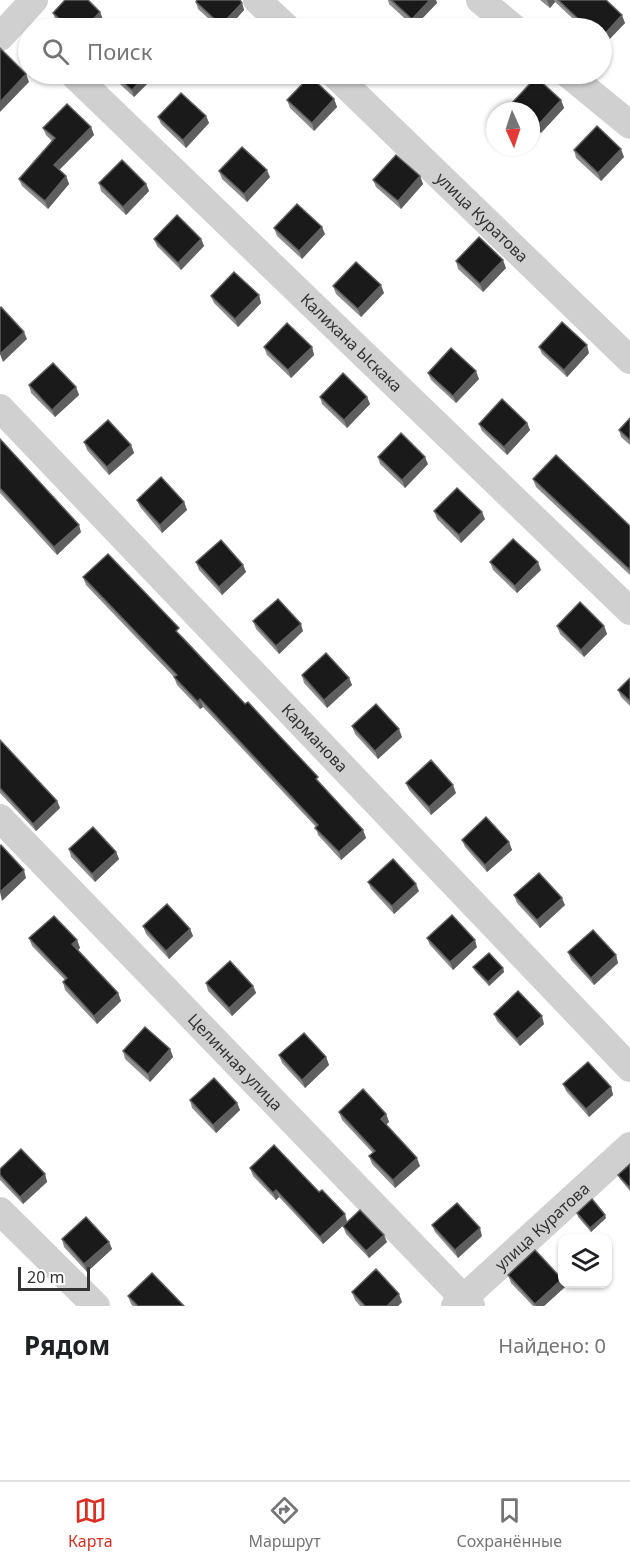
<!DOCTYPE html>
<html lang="ru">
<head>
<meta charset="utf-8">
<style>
	body { margin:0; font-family:"Noto Sans",sans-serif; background:#f2f2f2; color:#202124 }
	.controls { position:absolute; right:18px; bottom:18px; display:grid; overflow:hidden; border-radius:12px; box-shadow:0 2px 4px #0004 }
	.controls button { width:54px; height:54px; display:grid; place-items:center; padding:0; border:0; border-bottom:2px solid #e0e0e0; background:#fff; color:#202124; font:30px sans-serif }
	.compass { position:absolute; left:486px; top:102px; width:54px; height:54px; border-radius:50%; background:#fff; box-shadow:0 2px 4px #0004; rotate:177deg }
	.scale { position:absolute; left:18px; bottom:15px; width:72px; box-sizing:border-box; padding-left:6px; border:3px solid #333; border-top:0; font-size:16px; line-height:21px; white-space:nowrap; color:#333; -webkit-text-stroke:4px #fff; paint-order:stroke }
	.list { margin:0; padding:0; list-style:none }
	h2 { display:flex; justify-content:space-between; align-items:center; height:78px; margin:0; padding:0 24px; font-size:26px }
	h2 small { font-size:20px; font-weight:400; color:#757577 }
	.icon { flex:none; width:33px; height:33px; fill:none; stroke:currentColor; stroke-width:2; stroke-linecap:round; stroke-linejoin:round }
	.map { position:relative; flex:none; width:630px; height:1306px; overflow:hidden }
	.search { position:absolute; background:#fff; box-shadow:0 2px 4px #0004; left:18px; right:18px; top:18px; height:66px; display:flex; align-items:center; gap:15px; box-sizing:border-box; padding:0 21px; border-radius:33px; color:#757577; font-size:22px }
	.sheet { height:174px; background:#fff }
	nav { display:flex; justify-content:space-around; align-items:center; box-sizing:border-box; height:84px; border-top:2px solid #e0e0e0; background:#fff; font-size:16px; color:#757577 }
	nav a { display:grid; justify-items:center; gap:3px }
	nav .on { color:#d93025 }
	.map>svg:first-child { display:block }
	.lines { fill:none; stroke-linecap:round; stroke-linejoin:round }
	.minor { stroke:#d0d0d0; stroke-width:28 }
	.wall { fill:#8c8c8c }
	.shaded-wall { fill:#5f5f5f }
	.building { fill:#1a1a1a; stroke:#5f5f5f; stroke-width:1.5 }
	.labels { text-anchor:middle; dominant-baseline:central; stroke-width:6; stroke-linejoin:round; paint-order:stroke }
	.street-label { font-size:16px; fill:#333; stroke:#fff }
</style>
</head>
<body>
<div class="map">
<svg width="630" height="1306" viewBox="0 0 630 1306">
	<rect width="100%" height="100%" fill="#fff"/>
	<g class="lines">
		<g class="minor">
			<path d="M 257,0 L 287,28"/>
			<path d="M 480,0 L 514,28"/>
			<path d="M 0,37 L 34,0"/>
			<path id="s1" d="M 73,74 L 630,611"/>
			<path id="s2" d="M 334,74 L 630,360"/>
			<path d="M 568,74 L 630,125"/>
			<path id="s3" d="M 0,408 L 630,1068"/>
			<path id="s4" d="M 0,818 L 471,1306"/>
			<path d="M 0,1211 L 96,1306"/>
			<path id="s5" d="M 455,1306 L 630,1146"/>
		</g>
	</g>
	<g class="wall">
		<path d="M 388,0 L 436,0 L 437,3 L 414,27 L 389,4 Z"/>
		<path d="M 540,0 L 606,0 L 625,23 L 602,47 L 602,28 L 583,28 L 555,2 L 550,8 Z"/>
		<path d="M 196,2 L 242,3 L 244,10 L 228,28 L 219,28 L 198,9 Z"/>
		<path d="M 100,12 L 103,20 L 95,28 L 64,28 L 56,21 L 53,13 Z"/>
		<path d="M 109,74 L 157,74 L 134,97 Z"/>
		<path d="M 334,99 L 337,107 L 314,131 L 290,108 L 287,100 Z"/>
		<path d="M 561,100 L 564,108 L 541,133 L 531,123 L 531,111 L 518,111 L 516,109 L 513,102 Z"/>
		<path d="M 206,116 L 209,123 L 186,148 L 161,124 L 158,117 Z"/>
		<path d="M 91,127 L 94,135 L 59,170 L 66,176 L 69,184 L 48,209 L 22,186 L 19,179 L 52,141 L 46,135 L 43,128 Z"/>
		<path d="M 574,150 L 624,157 L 601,181 L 576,158 Z"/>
		<path d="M 219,171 L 270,177 L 247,202 L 222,179 Z"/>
		<path d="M 420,176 L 423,184 L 401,209 L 376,187 L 373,180 Z"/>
		<path d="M 99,183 L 146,184 L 149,191 L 126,215 L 101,191 Z"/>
		<path d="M 274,228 L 325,234 L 302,259 L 277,236 Z"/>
		<path d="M 154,239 L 201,239 L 204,246 L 181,270 L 157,246 Z"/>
		<path d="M 456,261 L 506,268 L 483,292 L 458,269 Z"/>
		<path d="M 333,286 L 384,293 L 361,317 L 336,294 Z"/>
		<path d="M 259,295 L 261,303 L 238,327 L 214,303 L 211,296 Z"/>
		<path d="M 264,347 L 312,347 L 314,355 L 291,378 L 267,355 Z"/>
		<path d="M 539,347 L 589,353 L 567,377 L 542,354 Z"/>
		<path d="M 428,373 L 479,379 L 456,403 L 431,380 Z"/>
		<path d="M 29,385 L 76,387 L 79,395 L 55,417 L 31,393 Z"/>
		<path d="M 320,397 L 367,397 L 370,404 L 347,428 L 322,404 Z"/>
		<path d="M 630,418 L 630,445 L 621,437 L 619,430 Z"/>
		<path d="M 527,423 L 530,430 L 507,455 L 482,431 L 479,424 Z"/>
		<path d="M 0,439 L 81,532 L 57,555 L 0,493 Z"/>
		<path d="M 84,442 L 131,445 L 134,453 L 109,475 L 87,450 Z"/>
		<path d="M 378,457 L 428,464 L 405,488 L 380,464 Z"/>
		<path d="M 533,479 L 630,526 L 630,575 L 536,487 Z"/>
		<path d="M 137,500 L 184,502 L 187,510 L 162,533 L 140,507 Z"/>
		<path d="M 434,511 L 485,519 L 461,543 L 437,519 Z"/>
		<path d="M 196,562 L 243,565 L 246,572 L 222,595 L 199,570 Z"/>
		<path d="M 490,562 L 541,570 L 517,593 L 493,570 Z"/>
		<path d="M 83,577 L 182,636 L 363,830 L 366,838 L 341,860 L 318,835 L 316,827 L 203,707 L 200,709 L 177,685 L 174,677 L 86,585 Z"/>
		<path d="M 253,621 L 303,631 L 279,654 L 256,629 Z"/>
		<path d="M 557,626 L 604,626 L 607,634 L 584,657 L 560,634 Z"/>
		<path d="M 302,675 L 349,678 L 352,685 L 327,708 L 304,683 Z"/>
		<path d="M 630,678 L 630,706 L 621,697 L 618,690 Z"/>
		<path d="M 352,726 L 402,737 L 378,759 L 355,734 Z"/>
		<path d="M 0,740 L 57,801 L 60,808 L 36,831 L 0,793 Z"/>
		<path d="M 406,783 L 456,793 L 431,815 L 409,790 Z"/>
		<path d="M 462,840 L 509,842 L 512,850 L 487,872 L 465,847 Z"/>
		<path d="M 69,849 L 116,852 L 119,859 L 95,882 L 71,857 Z"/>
		<path d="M 368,882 L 419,891 L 394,914 L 371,889 Z"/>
		<path d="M 514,895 L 565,905 L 540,928 L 517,903 Z"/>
		<path d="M 143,926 L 190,929 L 193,936 L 169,959 L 146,934 Z"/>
		<path d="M 29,938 L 77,940 L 80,948 L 78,950 L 118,993 L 121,1001 L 97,1024 L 65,990 L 63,982 L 65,980 L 32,946 Z"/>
		<path d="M 427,938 L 477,947 L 453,970 L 430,945 Z"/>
		<path d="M 568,952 L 616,955 L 618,963 L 594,985 L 571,960 Z"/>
		<path d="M 473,967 L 503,968 L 504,972 L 489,986 L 475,971 Z"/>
		<path d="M 206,983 L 253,986 L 256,993 L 232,1016 L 208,991 Z"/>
		<path d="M 494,1014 L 544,1024 L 520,1046 L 497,1021 Z"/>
		<path d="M 170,1049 L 173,1057 L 150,1082 L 125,1059 L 123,1051 Z"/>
		<path d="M 279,1055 L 326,1057 L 329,1065 L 305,1088 L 282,1063 Z"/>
		<path d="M 563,1084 L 611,1087 L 613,1095 L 589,1117 L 566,1091 Z"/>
		<path d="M 190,1100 L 237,1103 L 240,1110 L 216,1133 L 192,1108 Z"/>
		<path d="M 339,1112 L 386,1114 L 389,1122 L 386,1125 L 420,1166 L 395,1188 L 372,1164 L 369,1156 L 373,1153 L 342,1120 Z"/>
		<path d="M 630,1164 L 630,1191 L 620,1179 L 618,1175 Z"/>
		<path d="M 250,1168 L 319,1192 L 345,1214 L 347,1222 L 323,1244 L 279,1197 L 276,1200 L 253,1176 Z"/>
		<path d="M 0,1169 L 45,1174 L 47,1182 L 23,1204 L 0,1180 Z"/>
		<path d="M 577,1213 L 606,1218 L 591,1232 L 578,1217 Z"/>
		<path d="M 432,1225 L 482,1236 L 458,1258 L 435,1232 Z"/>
		<path d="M 343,1226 L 387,1242 L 369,1258 L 346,1234 Z"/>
		<path d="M 62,1239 L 109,1242 L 112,1249 L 87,1272 L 64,1247 Z"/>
		<path d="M 508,1275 L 565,1287 L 544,1306 L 533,1306 L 511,1283 Z"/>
		<path d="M 352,1292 L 402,1302 L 398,1306 L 360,1306 L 355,1300 Z"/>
		<path d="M 128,1296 L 184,1306 L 133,1306 L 131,1304 Z"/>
	</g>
	<g class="shaded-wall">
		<path d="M 430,0 L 436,0 L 437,3 L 414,27 L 412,19 Z"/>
		<path d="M 547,0 L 554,0 L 555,2 L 550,8 Z"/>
		<path d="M 242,3 L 244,10 L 228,28 L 222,28 L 221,25 Z"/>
		<path d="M 100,12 L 103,20 L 95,28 L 85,28 Z"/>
		<path d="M 622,15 L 625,23 L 602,47 L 602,37 Z"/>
		<path d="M 26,74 L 29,82 L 0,112 L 0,102 Z"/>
		<path d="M 147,74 L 157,74 L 134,97 L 132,90 Z"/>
		<path d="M 476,74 L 482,74 L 477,78 Z"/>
		<path d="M 334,99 L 337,107 L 314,131 L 312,123 Z"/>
		<path d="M 561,100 L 564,108 L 541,133 L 538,125 Z"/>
		<path d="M 206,116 L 209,123 L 186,148 L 183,140 Z"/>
		<path d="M 91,127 L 94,135 L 56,173 L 54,165 Z"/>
		<path d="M 621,149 L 624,157 L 601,181 L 598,173 Z"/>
		<path d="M 267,170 L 270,177 L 247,202 L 244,194 Z"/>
		<path d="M 66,176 L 69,184 L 48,209 L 45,201 Z"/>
		<path d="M 420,176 L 423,184 L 401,209 L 398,201 Z"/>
		<path d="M 146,184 L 149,191 L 126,215 L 123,207 Z"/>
		<path d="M 322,227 L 325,234 L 302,259 L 299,251 Z"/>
		<path d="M 201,239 L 204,246 L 181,270 L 178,263 Z"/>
		<path d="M 503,260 L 506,268 L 483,292 L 480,284 Z"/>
		<path d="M 381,285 L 384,293 L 361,317 L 358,309 Z"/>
		<path d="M 259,295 L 261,303 L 238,327 L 235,319 Z"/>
		<path d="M 24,332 L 27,339 L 3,362 L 0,354 Z"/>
		<path d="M 587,345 L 589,353 L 567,377 L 564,370 Z"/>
		<path d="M 312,347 L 314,355 L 291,378 L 288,370 Z"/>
		<path d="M 476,371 L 479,379 L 456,403 L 453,396 Z"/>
		<path d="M 76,387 L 79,395 L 55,417 L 52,410 Z"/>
		<path d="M 367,397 L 370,404 L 347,428 L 344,420 Z"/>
		<path d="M 527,423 L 530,430 L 507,455 L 504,447 Z"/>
		<path d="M 131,445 L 134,453 L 109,475 L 107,467 Z"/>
		<path d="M 425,457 L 428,464 L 405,488 L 402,480 Z"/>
		<path d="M 184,502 L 187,510 L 162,533 L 160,525 Z"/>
		<path d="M 482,512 L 485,519 L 461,543 L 459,535 Z"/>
		<path d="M 79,525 L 81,532 L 57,555 L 54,547 Z"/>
		<path d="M 538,562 L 541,570 L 517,593 L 515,586 Z"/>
		<path d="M 243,565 L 246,572 L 222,595 L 219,587 Z"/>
		<path d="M 301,624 L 303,631 L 279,654 L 276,646 Z"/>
		<path d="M 604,626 L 607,634 L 584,657 L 581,650 Z"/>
		<path d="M 349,678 L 352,685 L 327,708 L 324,700 Z"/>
		<path d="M 200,699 L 203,707 L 200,709 L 198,702 Z"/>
		<path d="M 399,729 L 402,737 L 378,759 L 375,751 Z"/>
		<path d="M 453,785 L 456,793 L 431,815 L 429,807 Z"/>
		<path d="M 57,801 L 60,808 L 36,831 L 33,824 Z"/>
		<path d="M 363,830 L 366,838 L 341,860 L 339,852 Z"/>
		<path d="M 509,842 L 512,850 L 487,872 L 485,865 Z"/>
		<path d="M 116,852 L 119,859 L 95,882 L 92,874 Z"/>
		<path d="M 24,870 L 26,878 L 2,901 L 0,892 Z"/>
		<path d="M 416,884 L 419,891 L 394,914 L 392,906 Z"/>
		<path d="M 562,898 L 565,905 L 540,928 L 537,920 Z"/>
		<path d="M 190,929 L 193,936 L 169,959 L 166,951 Z"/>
		<path d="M 77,940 L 80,948 L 75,952 L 72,944 Z"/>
		<path d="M 475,940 L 477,947 L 453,970 L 450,962 Z"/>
		<path d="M 616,955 L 618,963 L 594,985 L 591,978 Z"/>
		<path d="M 503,968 L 504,972 L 489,986 L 488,982 Z"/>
		<path d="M 253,986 L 256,993 L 232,1016 L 229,1008 Z"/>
		<path d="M 118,993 L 121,1001 L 97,1024 L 94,1016 Z"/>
		<path d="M 542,1016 L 544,1024 L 520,1046 L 517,1039 Z"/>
		<path d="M 170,1049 L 173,1057 L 150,1082 L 148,1074 Z"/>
		<path d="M 326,1057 L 329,1065 L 305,1088 L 302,1080 Z"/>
		<path d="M 611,1087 L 613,1095 L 589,1117 L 586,1109 Z"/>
		<path d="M 237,1103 L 240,1110 L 216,1133 L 213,1125 Z"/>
		<path d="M 386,1114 L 389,1122 L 383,1127 L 381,1119 Z"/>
		<path d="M 417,1158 L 420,1166 L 395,1188 L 393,1180 Z"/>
		<path d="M 45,1174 L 47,1182 L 23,1204 L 20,1197 Z"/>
		<path d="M 276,1190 L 279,1197 L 276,1200 L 273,1193 Z"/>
		<path d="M 345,1214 L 347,1222 L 323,1244 L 320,1237 Z"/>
		<path d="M 605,1215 L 606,1218 L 591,1232 L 590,1228 Z"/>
		<path d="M 480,1228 L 482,1236 L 458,1258 L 455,1250 Z"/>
		<path d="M 384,1235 L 387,1242 L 369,1258 L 366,1251 Z"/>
		<path d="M 109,1242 L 112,1249 L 87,1272 L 84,1264 Z"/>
		<path d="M 562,1279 L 562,1284 L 564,1284 L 565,1287 L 544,1306 L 536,1306 L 535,1304 Z"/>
		<path d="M 399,1294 L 402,1302 L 398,1306 L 387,1306 Z"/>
	</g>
	<g class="building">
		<path d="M 65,0 L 88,0 L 100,12 L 85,28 L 69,28 L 53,13 Z"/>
		<path d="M 197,0 L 240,0 L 242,3 L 221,25 L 196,2 Z"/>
		<path d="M 391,0 L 430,0 L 412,19 Z"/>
		<path d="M 558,0 L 606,0 L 622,15 L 602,37 L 602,28 L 588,28 Z"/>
		<path d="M 473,23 L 479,28 L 467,28 Z"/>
		<path d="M 0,48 L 26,74 L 0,102 Z"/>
		<path d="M 114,74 L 147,74 L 132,90 Z"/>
		<path d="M 310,76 L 334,99 L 312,123 L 287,100 Z"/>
		<path d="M 536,77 L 561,100 L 538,125 L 531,118 L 531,111 L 523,111 L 513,102 Z"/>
		<path d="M 181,93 L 206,116 L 183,140 L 158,117 Z"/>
		<path d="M 67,104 L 91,127 L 54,165 L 66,176 L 45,201 L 19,179 L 55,138 L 43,128 Z"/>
		<path d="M 597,126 L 621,149 L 598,173 L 574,150 Z"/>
		<path d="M 242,147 L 267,170 L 244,194 L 219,171 Z"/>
		<path d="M 396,155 L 420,176 L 398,201 L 373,180 Z"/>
		<path d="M 122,160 L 146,184 L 123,207 L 99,183 Z"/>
		<path d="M 297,204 L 322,227 L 299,251 L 274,228 Z"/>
		<path d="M 177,215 L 201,239 L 178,263 L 154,239 Z"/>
		<path d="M 479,237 L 503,260 L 480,284 L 456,261 Z"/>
		<path d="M 356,262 L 381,285 L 358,309 L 333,286 Z"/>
		<path d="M 234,272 L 259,295 L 235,319 L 211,296 Z"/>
		<path d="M 1,307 L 24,332 L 0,354 L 0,308 Z"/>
		<path d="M 562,322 L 587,345 L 564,370 L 539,347 Z"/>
		<path d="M 287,323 L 312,347 L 288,370 L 264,347 Z"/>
		<path d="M 451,348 L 476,371 L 453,396 L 428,373 Z"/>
		<path d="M 53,363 L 76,387 L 52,410 L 29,385 Z"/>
		<path d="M 343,373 L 367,397 L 344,420 L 320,397 Z"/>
		<path d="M 502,399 L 527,423 L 504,447 L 479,424 Z"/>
		<path d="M 630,418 L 630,440 L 619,430 Z"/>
		<path d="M 108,420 L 131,445 L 107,467 L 84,442 Z"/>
		<path d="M 401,433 L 425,457 L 402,480 L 378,457 Z"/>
		<path d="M 0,439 L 79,525 L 54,547 L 0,488 Z"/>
		<path d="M 556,455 L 630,526 L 630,570 L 533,479 Z"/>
		<path d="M 161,477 L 184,502 L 160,525 L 137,500 Z"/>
		<path d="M 457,488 L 482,512 L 459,535 L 434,511 Z"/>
		<path d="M 513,539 L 538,562 L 515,586 L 490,562 Z"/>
		<path d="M 221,540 L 243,565 L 219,587 L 196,562 Z"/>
		<path d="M 108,554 L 179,628 L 176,631 L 245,704 L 248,702 L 271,727 L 318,777 L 316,779 L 363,830 L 339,852 L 315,828 L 318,825 L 200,699 L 198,702 L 174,677 L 177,675 L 83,577 Z"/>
		<path d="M 278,599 L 301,624 L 276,646 L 253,621 Z"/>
		<path d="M 580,602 L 604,626 L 581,650 L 557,626 Z"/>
		<path d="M 326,653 L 349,678 L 324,700 L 302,675 Z"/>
		<path d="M 630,678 L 630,701 L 618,690 Z"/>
		<path d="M 376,704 L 399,729 L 375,751 L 352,726 Z"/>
		<path d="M 0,740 L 57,801 L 33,824 L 0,788 Z"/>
		<path d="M 431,760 L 453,785 L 429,807 L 406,783 Z"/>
		<path d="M 486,817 L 509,842 L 485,865 L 462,840 Z"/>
		<path d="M 93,827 L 116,852 L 92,874 L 69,849 Z"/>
		<path d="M 1,845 L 24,870 L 0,892 L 0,846 Z"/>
		<path d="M 393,859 L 416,884 L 392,906 L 368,882 Z"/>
		<path d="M 539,873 L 562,898 L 537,920 L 514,895 Z"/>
		<path d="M 167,904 L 190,929 L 166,951 L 143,926 Z"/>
		<path d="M 452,915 L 475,940 L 450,962 L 427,938 Z"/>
		<path d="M 54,916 L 77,940 L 72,944 L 118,993 L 94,1016 L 63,982 L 67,978 L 29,938 Z"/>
		<path d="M 593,930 L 616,955 L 591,978 L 568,952 Z"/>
		<path d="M 489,953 L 503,968 L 488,982 L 473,967 Z"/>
		<path d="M 230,961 L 253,986 L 229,1008 L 206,983 Z"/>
		<path d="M 518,991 L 542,1016 L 517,1039 L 494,1014 Z"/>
		<path d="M 145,1027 L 170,1049 L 148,1074 L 123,1051 Z"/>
		<path d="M 304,1033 L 326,1057 L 302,1080 L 279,1055 Z"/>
		<path d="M 588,1062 L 611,1087 L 586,1109 L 563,1084 Z"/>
		<path d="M 214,1078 L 237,1103 L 213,1125 L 190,1100 Z"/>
		<path d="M 363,1089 L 386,1114 L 381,1119 L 417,1158 L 393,1180 L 369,1156 L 375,1151 L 339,1112 Z"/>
		<path d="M 274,1145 L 319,1192 L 322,1190 L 345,1214 L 320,1237 L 276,1190 L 273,1193 L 250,1168 Z"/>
		<path d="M 21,1149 L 45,1174 L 20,1197 L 0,1175 L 0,1169 Z"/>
		<path d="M 630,1164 L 630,1188 L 618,1175 Z"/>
		<path d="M 592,1199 L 605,1215 L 590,1228 L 577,1213 Z"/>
		<path d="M 457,1203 L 480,1228 L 455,1250 L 432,1225 Z"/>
		<path d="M 360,1210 L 384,1235 L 366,1251 L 343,1226 Z"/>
		<path d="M 86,1217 L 109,1242 L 84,1264 L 62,1239 Z"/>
		<path d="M 535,1250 L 562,1279 L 535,1304 L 508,1275 Z"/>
		<path d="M 376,1269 L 399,1294 L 387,1306 L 365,1306 L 352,1292 Z"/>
		<path d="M 152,1273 L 184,1306 L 138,1306 L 128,1296 Z"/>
	</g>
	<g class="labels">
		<g class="street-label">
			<text stroke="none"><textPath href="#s2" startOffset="206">улица Куратова</textPath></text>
			<text stroke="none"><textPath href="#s1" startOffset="387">Калихана Ыскака</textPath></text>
			<text stroke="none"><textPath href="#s3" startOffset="456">Карманова</textPath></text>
			<text stroke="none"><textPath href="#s4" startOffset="339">Целинная улица</textPath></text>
			<text stroke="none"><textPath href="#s5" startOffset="118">улица Куратова</textPath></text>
		</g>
	</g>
</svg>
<div class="controls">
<button><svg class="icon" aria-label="layers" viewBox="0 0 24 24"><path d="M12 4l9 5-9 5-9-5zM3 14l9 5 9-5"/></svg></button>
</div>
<svg class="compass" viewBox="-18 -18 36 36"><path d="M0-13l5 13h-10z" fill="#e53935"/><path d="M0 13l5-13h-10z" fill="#757577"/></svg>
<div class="scale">20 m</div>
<div class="search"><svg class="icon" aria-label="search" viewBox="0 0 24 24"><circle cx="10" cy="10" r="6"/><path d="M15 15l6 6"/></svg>Поиск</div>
</div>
<section class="sheet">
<h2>Рядом<small>Найдено: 0</small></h2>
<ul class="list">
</ul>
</section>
<nav>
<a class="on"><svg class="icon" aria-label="map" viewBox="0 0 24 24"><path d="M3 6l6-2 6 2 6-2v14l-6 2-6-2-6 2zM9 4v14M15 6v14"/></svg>Карта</a>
<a><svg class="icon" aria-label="directions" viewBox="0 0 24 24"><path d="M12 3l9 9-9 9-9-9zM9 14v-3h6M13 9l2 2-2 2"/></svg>Маршрут</a>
<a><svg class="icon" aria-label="saved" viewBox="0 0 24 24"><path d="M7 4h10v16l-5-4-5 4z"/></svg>Сохранённые</a>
</nav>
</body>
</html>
